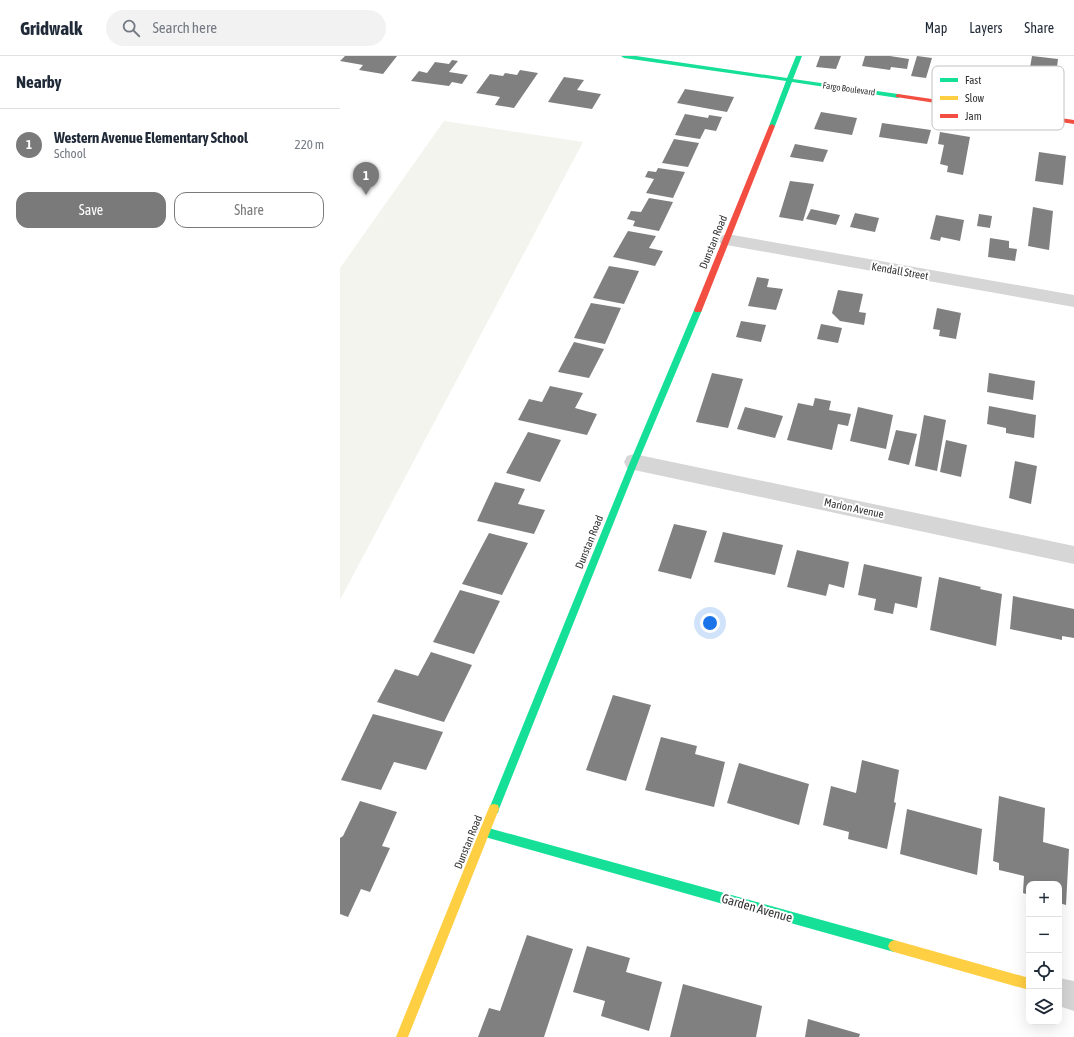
<!DOCTYPE html>
<html lang="en">
<head>
<meta charset="utf-8">
<style>
	body { margin:0; font-family:"Asap Condensed",sans-serif; background:#f2f2f3; color:#1f2937 }
	.controls { position:absolute; right:12px; bottom:12px; display:grid; overflow:hidden; border-radius:8px; box-shadow:0 4px 16px #0002 }
	.controls button { width:36px; height:36px; display:grid; place-items:center; padding:0; border:0; border-bottom:1px solid #e0e1e3; background:#fff; color:#1f2937; font:20px sans-serif }
	.you { position:absolute; left:370px; top:567px; width:14px; height:14px; margin:-10px; border:3px solid #fff; border-radius:50%; background:#1a73e8; box-shadow:0 0 0 6px #1a73e833 }
	.badge { display:grid; place-items:center; width:26px; height:26px; border-radius:50%; background:#7a7a7a; color:#fff; font-size:13px; font-weight:700 }
	.pin { position:absolute; translate:-50% -33px; filter:drop-shadow(0 1px 2px #0008) }
	.pin::after { content:''; position:absolute; top:21px; width:14px; height:12px; background:inherit; clip-path:polygon(0 0,100% 0,50% 100%) }
	.list { margin:0; padding:0; list-style:none }
	h2 { display:flex; justify-content:space-between; align-items:center; height:52px; margin:0; padding:0 16px; font-size:17px }
	h2 small { font-size:13px; font-weight:400; color:#747a83 }
	.list li { display:grid; grid-template-columns:26px 1fr auto; gap:12px; align-items:center; box-sizing:border-box; height:72px; padding:0 16px; border-top:1px solid #e0e1e3 }
	.list b { display:block; font-size:15px; white-space:nowrap }
	.list p { margin:0; font-size:13px; white-space:nowrap; color:#747a83 }
	.list em { font-size:13px; font-style:normal; color:#747a83 }
	.actions { display:flex; gap:8px; padding:12px 16px }
	.actions a { flex:1; padding:9px 0; border:1px solid #7a7a7a; border-radius:12px; text-align:center; font-size:14px; color:#7a7a7a }
	.actions .main { background:#7a7a7a; color:#fff }
	.icon { flex:none; width:22px; height:22px; fill:none; stroke:currentColor; stroke-width:2; stroke-linecap:round; stroke-linejoin:round }
	.map { position:relative; flex:none; width:734px; height:981px; overflow:hidden }
	header { display:flex; align-items:center; gap:24px; box-sizing:border-box; height:56px; padding:0 20px; background:#fff; border-bottom:1px solid #e0e1e3 }
	header strong { font-size:19px }
	nav { display:flex; gap:22px; margin-inline-start:auto; font-size:14px }
	.search { width:280px; height:36px; background:#f2f2f3; display:flex; align-items:center; gap:10px; box-sizing:border-box; padding:0 14px; border-radius:22px; color:#747a83; font-size:15px }
	main { display:flex }
	aside { flex:1; background:#fff }
	.map>svg:first-child { display:block }
	.green { fill:#f2f4ed }
	.building { fill:#808080 }
	.lines { fill:none; stroke-linecap:round; stroke-linejoin:round }
	.street { fill:#d6d6d6; fill-rule:evenodd }
	.fast { fill:#16e098; fill-rule:evenodd }
	.slow { fill:#ffcf43; fill-rule:evenodd }
	.jam { fill:#f24e42; fill-rule:evenodd }
	.labels { text-anchor:middle; dominant-baseline:central; stroke-width:4; stroke-linejoin:round; paint-order:stroke }
	.far-street-label { font-size:9px; fill:#323232; stroke:#fff }
	.street-label { font-size:11px; fill:#323232; stroke:#fff }
	.near-street-label { font-size:13px; fill:#323232; stroke:#fff }
	.key { fill:#fff; stroke:#c2c2c2; stroke-width:1 }
	.key-label { font-size:11px; fill:#323232 }
</style>
</head>
<body>
<header>
<strong>Gridwalk</strong>
<div class="search"><svg class="icon" aria-label="search" viewBox="0 0 24 24"><circle cx="10" cy="10" r="6"/><path d="M15 15l6 6"/></svg>Search here</div>
<nav><a>Map</a><a>Layers</a><a>Share</a></nav>
</header>
<main>
<aside>
<h2>Nearby<small></small></h2>
<ul class="list">
<li><span class="badge">1</span><div><b>Western Avenue Elementary School</b><p>School</p></div><em>220 m</em></li>
</ul>
<div class="actions"><a class="main">Save</a><a>Share</a></div>
</aside>
<div class="map">
<svg width="734" height="981" viewBox="0 0 734 981">
	<rect width="100%" height="100%" fill="#fff"/>
	<path class="green" d="M 104,65 L 243,86 L 0,544 L 0,212 Z"/>
	<g class="building">
		<path d="M 5,0 L 57,0 L 43,18 L 19,14 L 23,9 L 0,5 Z"/>
		<path d="M 480,0 L 501,0 L 496,13 L 476,11 Z"/>
		<path d="M 525,0 L 550,0 L 569,3 L 567,13 L 551,11 L 550,14 L 522,10 Z"/>
		<path d="M 577,0 L 592,2 L 586,22 L 571,20 Z"/>
		<path d="M 692,0 L 718,3 L 715,27 L 688,23 Z"/>
		<path d="M 112,4 L 118,5 L 109,16 L 128,19 L 122,28 L 112,26 L 109,30 L 71,25 L 79,15 L 87,17 L 95,6 L 109,8 Z"/>
		<path d="M 180,14 L 198,17 L 174,52 L 155,49 L 160,41 L 136,37 L 150,18 L 163,20 L 165,17 L 177,19 Z"/>
		<path d="M 224,21 L 244,24 L 237,34 L 261,38 L 252,53 L 208,46 Z"/>
		<path d="M 345,33 L 394,41 L 387,56 L 337,47 Z"/>
		<path d="M 481,56 L 517,62 L 512,79 L 474,73 Z"/>
		<path d="M 345,58 L 368,62 L 369,59 L 382,61 L 376,75 L 365,73 L 360,83 L 335,79 Z"/>
		<path d="M 542,67 L 591,74 L 587,88 L 539,81 Z"/>
		<path d="M 600,76 L 630,81 L 623,119 L 607,116 L 608,110 L 600,108 L 604,89 L 598,88 Z"/>
		<path d="M 334,83 L 359,87 L 348,111 L 322,107 Z"/>
		<path d="M 455,88 L 488,94 L 483,106 L 450,101 Z"/>
		<path d="M 699,96 L 726,100 L 723,129 L 695,125 Z"/>
		<path d="M 318,112 L 345,116 L 333,142 L 306,137 L 314,123 L 305,121 L 308,115 L 316,116 Z"/>
		<path d="M 450,125 L 474,128 L 463,165 L 439,161 Z"/>
		<path d="M 309,142 L 333,146 L 319,175 L 293,170 L 295,165 L 287,163 L 291,155 L 301,156 Z"/>
		<path d="M 693,151 L 713,155 L 709,194 L 688,190 Z"/>
		<path d="M 471,153 L 500,159 L 496,169 L 466,163 Z"/>
		<path d="M 515,157 L 539,162 L 535,176 L 510,171 Z"/>
		<path d="M 639,158 L 652,160 L 650,172 L 637,170 Z"/>
		<path d="M 596,159 L 624,164 L 620,185 L 601,181 L 600,185 L 590,183 Z"/>
		<path d="M 288,175 L 316,180 L 309,192 L 323,195 L 315,210 L 273,201 Z"/>
		<path d="M 650,182 L 669,185 L 669,192 L 677,193 L 675,205 L 648,201 Z"/>
		<path d="M 269,210 L 299,215 L 284,248 L 253,242 Z"/>
		<path d="M 417,221 L 429,223 L 427,231 L 443,233 L 436,254 L 408,250 Z"/>
		<path d="M 498,234 L 523,238 L 519,256 L 526,257 L 524,269 L 500,265 L 492,257 Z"/>
		<path d="M 251,247 L 281,252 L 265,288 L 234,282 Z"/>
		<path d="M 597,252 L 621,257 L 616,283 L 599,280 L 600,274 L 593,273 Z"/>
		<path d="M 401,265 L 426,269 L 421,286 L 396,281 Z"/>
		<path d="M 481,268 L 502,272 L 498,287 L 477,283 Z"/>
		<path d="M 234,286 L 264,293 L 249,322 L 218,316 Z"/>
		<path d="M 372,317 L 403,323 L 388,372 L 356,366 Z"/>
		<path d="M 649,317 L 695,325 L 693,344 L 647,336 Z"/>
		<path d="M 210,330 L 243,337 L 235,352 L 257,358 L 247,379 L 178,364 L 189,343 L 202,346 Z"/>
		<path d="M 475,342 L 491,345 L 489,354 L 511,358 L 508,370 L 498,368 L 492,394 L 447,384 L 458,347 L 473,350 Z"/>
		<path d="M 649,350 L 696,359 L 694,382 L 666,377 L 666,372 L 647,368 Z"/>
		<path d="M 405,351 L 443,360 L 435,382 L 397,373 Z"/>
		<path d="M 518,351 L 553,359 L 546,393 L 510,385 Z"/>
		<path d="M 584,359 L 606,364 L 597,415 L 575,410 Z"/>
		<path d="M 556,374 L 577,378 L 569,409 L 548,404 Z"/>
		<path d="M 188,376 L 221,384 L 200,426 L 166,417 Z"/>
		<path d="M 606,384 L 627,389 L 621,421 L 600,416 Z"/>
		<path d="M 675,405 L 697,410 L 691,448 L 669,442 Z"/>
		<path d="M 155,426 L 185,433 L 178,448 L 205,454 L 194,478 L 137,465 Z"/>
		<path d="M 334,468 L 367,475 L 351,523 L 318,515 Z"/>
		<path d="M 383,476 L 443,489 L 435,519 L 374,506 Z"/>
		<path d="M 149,477 L 188,487 L 162,539 L 122,528 Z"/>
		<path d="M 457,494 L 509,506 L 504,532 L 489,528 L 486,540 L 447,531 Z"/>
		<path d="M 524,508 L 582,521 L 577,552 L 555,547 L 553,558 L 534,554 L 536,543 L 518,539 Z"/>
		<path d="M 599,521 L 641,531 L 640,533 L 662,538 L 656,590 L 590,574 Z"/>
		<path d="M 120,534 L 160,545 L 134,598 L 93,586 Z"/>
		<path d="M 673,540 L 734,553 L 734,582 L 722,580 L 722,584 L 670,573 Z"/>
		<path d="M 91,596 L 132,609 L 104,666 L 37,646 L 55,613 L 78,620 Z"/>
		<path d="M 273,639 L 311,649 L 286,725 L 246,714 Z"/>
		<path d="M 33,658 L 103,676 L 86,714 L 54,706 L 41,734 L 1,724 Z"/>
		<path d="M 321,681 L 357,690 L 355,698 L 385,706 L 374,751 L 305,734 Z"/>
		<path d="M 522,704 L 559,714 L 554,746 L 556,747 L 547,793 L 508,783 L 509,776 L 483,769 L 491,730 L 516,737 Z"/>
		<path d="M 399,707 L 469,728 L 459,769 L 387,747 Z"/>
		<path d="M 659,740 L 705,752 L 703,786 L 729,793 L 726,849 L 719,847 L 719,828 L 689,828 L 689,839 L 683,837 L 684,820 L 659,814 L 659,807 L 653,805 Z"/>
		<path d="M 20,745 L 57,756 L 42,790 L 50,792 L 30,836 L 21,833 L 8,861 L 0,858 L 0,782 L 3,780 Z"/>
		<path d="M 567,753 L 642,773 L 637,819 L 560,798 Z"/>
		<path d="M 187,879 L 233,893 L 204,981 L 138,981 L 149,952 L 160,955 Z"/>
		<path d="M 247,890 L 290,902 L 286,916 L 322,926 L 309,975 L 261,960 L 265,945 L 233,936 Z"/>
		<path d="M 343,928 L 422,950 L 416,981 L 330,981 Z"/>
		<path d="M 468,963 L 520,978 L 519,981 L 465,981 Z"/>
	</g>
	<g class="lines">
		<g class="street">
			<path d="M 387,178 L 734,239 L 734,251 L 381,188 L 378,184 L 381,180 Z"/>
			<path d="M 294,398 L 734,490 L 734,508 L 294,414 L 287,412 L 284,406 L 287,400 Z"/>
			<path d="M 719,922 L 734,925 L 734,955 L 719,950 Z"/>
		</g>
		<g class="fast">
			<path d="M 281,0 L 296,0 L 447,22 L 456,0 L 462,0 L 453,23 L 558,38 L 561,40 L 558,42 L 452,26 L 435,70 L 432,72 L 429,70 L 446,25 L 284,2 Z"/>
			<path d="M 358,251 L 362,254 L 298,406 L 159,753 L 158,757 L 154,758 L 150,757 L 149,753 L 290,406 L 354,254 Z"/>
			<path d="M 145,771 L 554,884 L 558,886 L 560,890 L 558,894 L 554,896 L 145,781 L 141,780 L 140,776 L 141,772 Z"/>
		</g>
		<g class="slow">
			<path d="M 154,748 L 158,749 L 159,753 L 68,981 L 56,981 L 150,749 Z"/>
			<path d="M 554,884 L 689,922 L 689,934 L 554,896 L 550,894 L 548,890 L 550,886 Z"/>
		</g>
		<g class="jam">
			<path d="M 558,38 L 734,64 L 734,68 L 556,41 L 556,39 Z"/>
			<path d="M 432,68 L 435,70 L 362,254 L 361,256 L 355,256 L 354,254 L 429,70 Z"/>
		</g>
	</g>
	<g class="labels">
		<g class="far-street-label">
			<text transform="translate(509 33) rotate(8)">Fargo Boulevard</text>
		</g>
		<g class="street-label">
			<text transform="translate(373 186) rotate(-68)">Dunstan Road</text>
			<text transform="translate(560 215) rotate(10)">Kendall Street</text>
			<text transform="translate(514 452) rotate(12)">Marion Avenue</text>
			<text transform="translate(249 486) rotate(-68)">Dunstan Road</text>
			<text transform="translate(128 786) rotate(-68)">Dunstan Road</text>
		</g>
		<g class="near-street-label">
			<text transform="translate(417 852) rotate(16)">Garden Avenue</text>
		</g>
	</g>
	<rect x="592" y="10" width="132" height="64" rx="6" class="key"/>
	<rect x="600" y="22" width="18" height="4" fill="#16e098"/>
	<rect x="600" y="40" width="18" height="4" fill="#ffcf43"/>
	<rect x="600" y="58" width="18" height="4" fill="#f24e42"/>
	<g class="key-label">
		<text x="625" y="28">Fast</text>
		<text x="625" y="46">Slow</text>
		<text x="625" y="64">Jam</text>
	</g>
</svg>
<div class="controls">
<button>+</button>
<button>−</button>
<button><svg class="icon" aria-label="locate" viewBox="0 0 24 24"><circle cx="12" cy="12" r="6"/><path d="M12 2v4M12 18v4M2 12h4M18 12h4"/></svg></button>
<button><svg class="icon" aria-label="layers" viewBox="0 0 24 24"><path d="M12 4l9 5-9 5-9-5zM3 14l9 5 9-5"/></svg></button>
</div>
<div class="you"></div>
<div class="pin badge" style="left:26px;top:139px">1</div>
</div>
</main>
</body>
</html>
